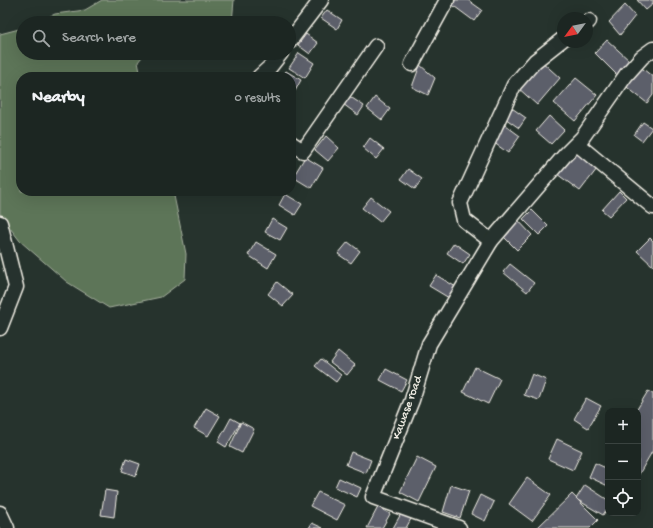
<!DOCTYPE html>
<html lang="en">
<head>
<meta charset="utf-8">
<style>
	body { margin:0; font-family:"Gochi Hand",sans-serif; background:#252e2a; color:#f1f3f6 }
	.controls { position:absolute; right:12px; bottom:12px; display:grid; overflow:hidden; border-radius:8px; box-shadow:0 4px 16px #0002 }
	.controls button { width:36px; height:36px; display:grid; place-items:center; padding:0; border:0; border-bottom:1px solid #3a4340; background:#1c2622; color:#f1f3f6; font:20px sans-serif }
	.compass { position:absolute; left:557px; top:12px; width:36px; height:36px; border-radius:50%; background:#1c2622; box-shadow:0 4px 16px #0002; rotate:237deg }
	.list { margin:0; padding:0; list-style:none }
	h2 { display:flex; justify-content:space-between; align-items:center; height:52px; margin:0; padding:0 16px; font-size:17px }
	h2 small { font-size:13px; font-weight:400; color:#a0a5a5 }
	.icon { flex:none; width:22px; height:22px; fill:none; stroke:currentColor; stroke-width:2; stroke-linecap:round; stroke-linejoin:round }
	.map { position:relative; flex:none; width:653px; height:528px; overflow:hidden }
	.search { position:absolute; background:#1c2622; box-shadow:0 4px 16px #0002; left:16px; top:16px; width:280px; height:44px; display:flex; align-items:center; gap:10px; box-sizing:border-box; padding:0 14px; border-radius:22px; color:#a0a5a5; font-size:15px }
	.panel { position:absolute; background:#1c2622; box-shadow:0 4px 16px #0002; left:16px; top:72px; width:280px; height:124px; border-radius:16px }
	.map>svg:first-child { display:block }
	.green { fill:#5d7458; stroke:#a8b2a0 }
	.building { fill:#5c5e6b; stroke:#f4f1e8 }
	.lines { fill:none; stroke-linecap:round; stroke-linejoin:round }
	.street-casing { stroke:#f4f1e8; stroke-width:17 }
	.street { stroke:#26332d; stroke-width:14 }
	.labels { text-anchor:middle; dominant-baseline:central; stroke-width:3; stroke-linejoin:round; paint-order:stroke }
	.street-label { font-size:12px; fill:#f4f1e8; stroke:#26332d }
</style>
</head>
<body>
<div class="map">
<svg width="653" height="528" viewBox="0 0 653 528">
	<rect width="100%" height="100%" fill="#26332d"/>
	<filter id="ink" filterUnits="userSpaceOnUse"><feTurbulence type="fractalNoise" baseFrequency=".025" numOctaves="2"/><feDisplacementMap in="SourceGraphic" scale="8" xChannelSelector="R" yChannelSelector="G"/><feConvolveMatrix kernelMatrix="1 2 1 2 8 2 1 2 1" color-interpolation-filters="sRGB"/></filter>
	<g filter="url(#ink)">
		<g class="green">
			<path d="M 102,0 L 234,0 L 232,23 L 35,23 L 55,14 L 85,10 Z"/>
			<path d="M 23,28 L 23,53 L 145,53 L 138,62 L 141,77 L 21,77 L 21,191 L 173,191 L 186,254 L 185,279 L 161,297 L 109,308 L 67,282 L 20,241 L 0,215 L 0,34 Z"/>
		</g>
		<g class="building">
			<path d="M 453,0 L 468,0 L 482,10 L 474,21 L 451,4 Z"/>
			<path d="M 637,0 L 653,0 L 653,4 L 646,10 Z"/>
			<path d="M 625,5 L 635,16 L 620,35 L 609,22 Z"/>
			<path d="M 327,10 L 342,20 L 337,29 L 321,18 Z"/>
			<path d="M 306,34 L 318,43 L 310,54 L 298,45 Z"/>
			<path d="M 607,40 L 630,61 L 619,77 L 595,53 Z"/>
			<path d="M 299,53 L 314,63 L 305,78 L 289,68 Z"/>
			<path d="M 540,60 L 560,78 L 537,105 L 516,86 Z"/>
			<path d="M 420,65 L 435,78 L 428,95 L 412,87 Z"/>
			<path d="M 638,65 L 653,77 L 653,95 L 647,103 L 623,84 Z"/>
			<path d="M 286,71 L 301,80 L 295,91 L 291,89 L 291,77 L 282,77 Z"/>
			<path d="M 576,78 L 597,95 L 575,121 L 554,103 Z"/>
			<path d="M 349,96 L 364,106 L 358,115 L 343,104 Z"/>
			<path d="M 375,97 L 390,109 L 382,120 L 367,108 Z"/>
			<path d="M 509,106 L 526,118 L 519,128 L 502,116 Z"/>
			<path d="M 549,116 L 564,130 L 551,144 L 536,131 Z"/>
			<path d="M 643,122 L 652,128 L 642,141 L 634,135 Z"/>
			<path d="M 505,125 L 520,136 L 508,153 L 493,142 Z"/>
			<path d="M 326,136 L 339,148 L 328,161 L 315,150 Z"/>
			<path d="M 370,138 L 384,149 L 376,159 L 363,148 Z"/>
			<path d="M 577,147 L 600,165 L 580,191 L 557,174 Z"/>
			<path d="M 305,157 L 323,168 L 311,188 L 293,177 Z"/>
			<path d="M 408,169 L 422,179 L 415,189 L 401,179 Z"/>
			<path d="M 619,191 L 626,198 L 609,216 L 602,210 Z"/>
			<path d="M 285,194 L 302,204 L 295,215 L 279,205 Z"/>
			<path d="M 371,197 L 389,211 L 380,222 L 362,208 Z"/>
			<path d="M 532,210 L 548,226 L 539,235 L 523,219 Z"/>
			<path d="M 516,218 L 532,235 L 517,250 L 501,234 Z"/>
			<path d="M 272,219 L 287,228 L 280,240 L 265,232 Z"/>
			<path d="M 650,238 L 653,241 L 653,266 L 637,251 Z"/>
			<path d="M 256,242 L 276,254 L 268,268 L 248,255 Z"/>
			<path d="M 348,242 L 360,251 L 351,263 L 338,254 Z"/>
			<path d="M 454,243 L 470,254 L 463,264 L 447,253 Z"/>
			<path d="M 510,264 L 534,283 L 527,292 L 503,272 Z"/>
			<path d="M 436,275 L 456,287 L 449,298 L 429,286 Z"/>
			<path d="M 277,282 L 293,295 L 283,306 L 268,294 Z"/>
			<path d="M 338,351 L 355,365 L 347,375 L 330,362 Z"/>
			<path d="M 321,359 L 341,375 L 336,382 L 315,366 Z"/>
			<path d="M 475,367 L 500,379 L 488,404 L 463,392 Z"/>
			<path d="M 386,369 L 407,380 L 401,391 L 380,380 Z"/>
			<path d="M 532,374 L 546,380 L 539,400 L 524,395 Z"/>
			<path d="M 648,391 L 653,394 L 653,450 L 638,476 L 638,411 L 636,411 Z"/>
			<path d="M 586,398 L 601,406 L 588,428 L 574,419 Z"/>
			<path d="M 206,408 L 220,416 L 208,436 L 194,428 Z"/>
			<path d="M 231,418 L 240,423 L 226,447 L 218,442 Z"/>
			<path d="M 241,422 L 254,429 L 242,453 L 230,447 Z"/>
			<path d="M 557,439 L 582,451 L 573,470 L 548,459 Z"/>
			<path d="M 351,452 L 371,460 L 366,473 L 346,465 Z"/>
			<path d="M 417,457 L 436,467 L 419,502 L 400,492 Z"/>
			<path d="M 126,459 L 140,464 L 136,476 L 122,471 Z"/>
			<path d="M 595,463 L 608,469 L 608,486 L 589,477 Z"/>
			<path d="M 339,478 L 361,488 L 357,497 L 335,487 Z"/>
			<path d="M 527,478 L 551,495 L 532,521 L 509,504 Z"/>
			<path d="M 451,485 L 469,491 L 460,518 L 443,512 Z"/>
			<path d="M 585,485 L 608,500 L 608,507 L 603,515 L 576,499 Z"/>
			<path d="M 105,490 L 117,492 L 114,517 L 101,515 Z"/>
			<path d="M 318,492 L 345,505 L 337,520 L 310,506 Z"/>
			<path d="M 572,494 L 598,520 L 590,528 L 537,528 Z"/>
			<path d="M 480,495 L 494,502 L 485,521 L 471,514 Z"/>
			<path d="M 378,507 L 390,514 L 382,528 L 367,528 Z"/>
			<path d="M 402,512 L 412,517 L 406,528 L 393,528 Z"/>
			<path d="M 312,523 L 323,528 L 309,528 Z"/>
		</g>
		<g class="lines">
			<defs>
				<g id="street">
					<path d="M 587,23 L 589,21"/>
					<path d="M 289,42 L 321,0"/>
					<path d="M 412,64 L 447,0"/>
					<path d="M 259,77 L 270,67 L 281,53"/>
					<path d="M 291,143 L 303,151 L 376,46"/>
					<path d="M 577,144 L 653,207"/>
					<path d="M 0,223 L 16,287 L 0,328"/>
					<path d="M 491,241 L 464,220 L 460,203 L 514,85 L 535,61 L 563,39"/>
					<path d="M 0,513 L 7,528"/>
					<path d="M 459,528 L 373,497 L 412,400 L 429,344 L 491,241 L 565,155 L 582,138 L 626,75 L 642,57 L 653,49"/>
				</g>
			</defs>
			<use href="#street" class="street-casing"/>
			<use href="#street" class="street"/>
		</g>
	</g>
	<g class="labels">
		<g class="street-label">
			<text transform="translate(408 408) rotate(-70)">Kawase road</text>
		</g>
	</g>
</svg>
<div class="controls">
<button>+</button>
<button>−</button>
<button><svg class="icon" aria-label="locate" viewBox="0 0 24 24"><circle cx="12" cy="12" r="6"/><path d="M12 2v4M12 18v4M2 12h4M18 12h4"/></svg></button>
</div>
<svg class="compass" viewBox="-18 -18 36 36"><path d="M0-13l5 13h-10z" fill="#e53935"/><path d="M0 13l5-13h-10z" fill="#a0a5a5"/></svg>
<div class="search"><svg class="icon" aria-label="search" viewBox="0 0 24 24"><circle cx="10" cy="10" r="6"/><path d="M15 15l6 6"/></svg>Search here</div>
<section class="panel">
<h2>Nearby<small>0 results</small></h2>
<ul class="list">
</ul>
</section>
</div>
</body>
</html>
